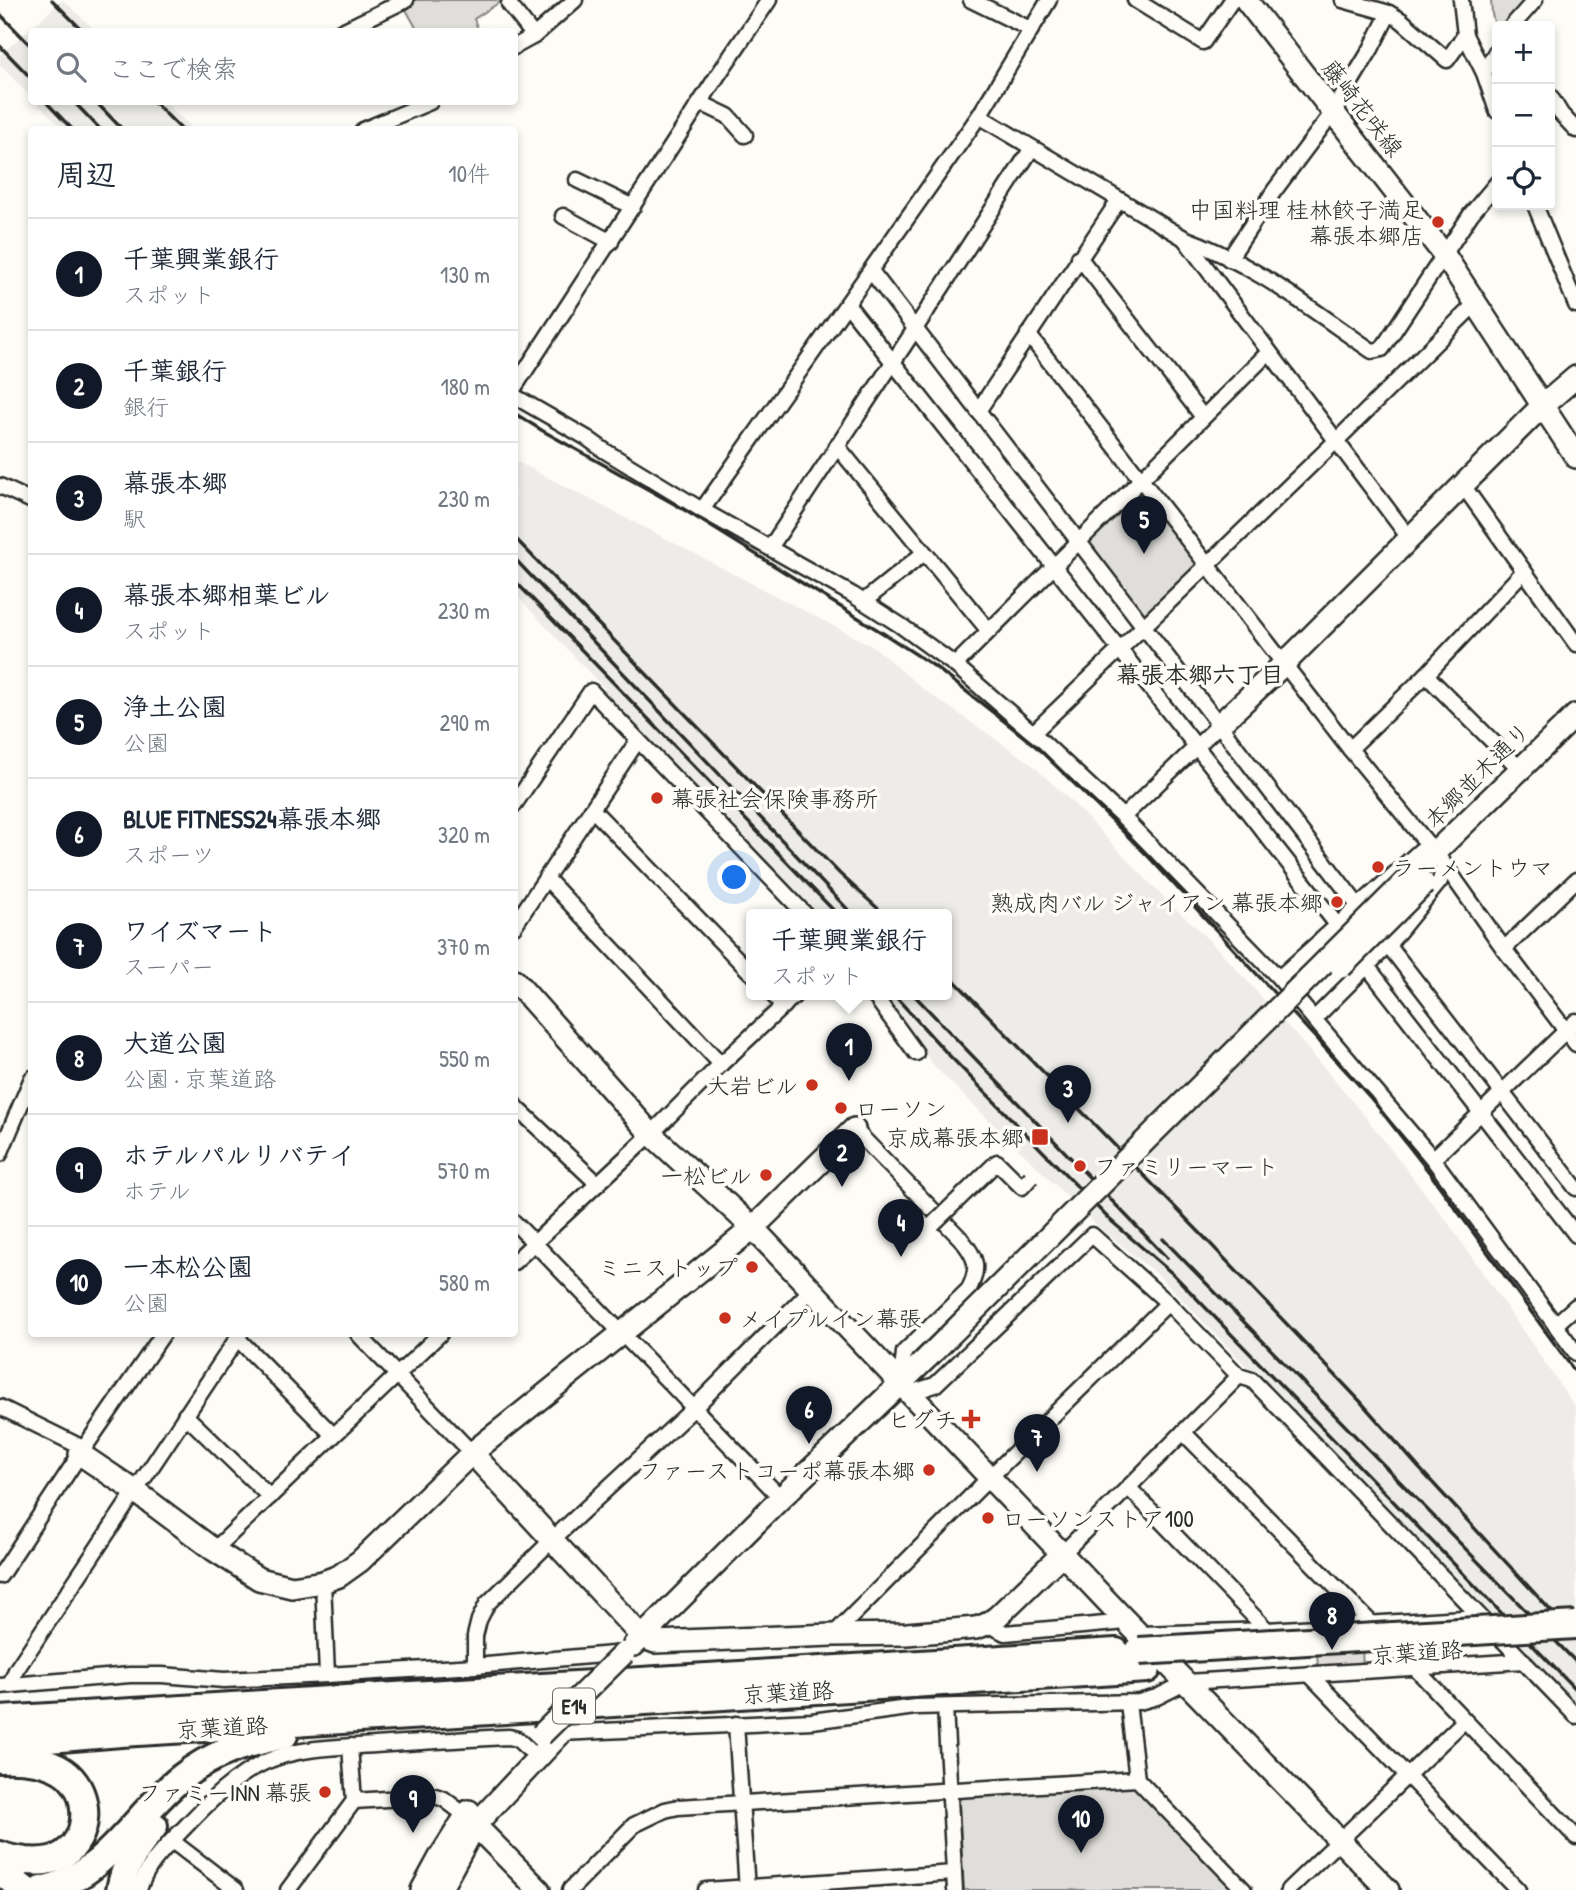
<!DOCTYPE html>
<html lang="ja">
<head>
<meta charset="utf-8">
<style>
	body { margin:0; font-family:"Patrick Hand","Klee One",sans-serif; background:#f6f6f7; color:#1f2937 }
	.controls { position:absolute; right:21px; top:21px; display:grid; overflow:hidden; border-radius:7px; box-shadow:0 4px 10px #0003 }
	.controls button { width:63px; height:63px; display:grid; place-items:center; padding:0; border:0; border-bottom:2px solid #e0e1e3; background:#fff; color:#1f2937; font:35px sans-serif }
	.you { position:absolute; left:735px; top:878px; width:24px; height:24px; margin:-18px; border:5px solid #fff; border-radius:50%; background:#1a73e8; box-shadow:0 0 0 10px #1a73e833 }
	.badge { display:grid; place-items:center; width:46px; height:46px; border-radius:50%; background:#111827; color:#fff; font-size:23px; font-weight:700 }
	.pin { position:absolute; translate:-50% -58px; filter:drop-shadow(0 2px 4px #0008) }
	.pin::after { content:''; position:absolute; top:37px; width:24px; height:21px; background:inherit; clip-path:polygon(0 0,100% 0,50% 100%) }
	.popup { position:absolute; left:746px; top:909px; width:206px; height:91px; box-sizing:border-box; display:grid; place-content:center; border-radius:7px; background:#fff; filter:drop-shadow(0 2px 5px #0005); font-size:23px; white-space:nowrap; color:#747a83 }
	.popup b { font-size:26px; color:#1f2937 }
	.popup::after { content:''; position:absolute; left:50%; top:100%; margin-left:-14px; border:14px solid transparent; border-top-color:#fff }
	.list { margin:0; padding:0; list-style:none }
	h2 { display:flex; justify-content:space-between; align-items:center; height:91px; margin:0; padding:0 28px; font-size:30px }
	h2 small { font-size:23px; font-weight:400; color:#747a83 }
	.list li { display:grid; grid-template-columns:46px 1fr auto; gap:21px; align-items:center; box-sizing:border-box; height:112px; padding:0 28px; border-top:2px solid #e0e1e3 }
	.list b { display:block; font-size:26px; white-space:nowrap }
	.list p { margin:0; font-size:23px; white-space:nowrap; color:#747a83 }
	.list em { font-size:23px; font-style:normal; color:#747a83 }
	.icon { flex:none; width:38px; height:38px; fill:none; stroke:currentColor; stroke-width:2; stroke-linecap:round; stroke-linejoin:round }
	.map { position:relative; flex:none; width:1576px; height:1890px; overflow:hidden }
	.search { position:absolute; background:#fff; box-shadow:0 4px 10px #0003; left:28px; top:28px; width:490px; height:77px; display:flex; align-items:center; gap:18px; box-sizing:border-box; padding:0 24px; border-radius:7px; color:#747a83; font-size:26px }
	.panel { position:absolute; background:#fff; box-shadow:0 4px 10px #0003; left:28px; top:126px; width:490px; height:1211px; border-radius:7px }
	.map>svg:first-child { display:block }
	.built { fill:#edece8 }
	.green { fill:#dfdeda; stroke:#858482; stroke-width:2 }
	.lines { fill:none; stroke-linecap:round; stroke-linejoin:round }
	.street-casing { stroke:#2b2b2b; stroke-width:19 }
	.secondary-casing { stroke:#2b2b2b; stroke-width:26 }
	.highway-casing { stroke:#2b2b2b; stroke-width:32 }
	.street { stroke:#fdfcf7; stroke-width:14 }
	.secondary { stroke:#fdfcf7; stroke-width:21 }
	.highway { stroke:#fdfcf7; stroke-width:26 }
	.rail { stroke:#2b2b2b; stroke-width:3.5 }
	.street-bridge-casing { stroke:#2b2b2b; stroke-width:19; stroke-linecap:butt }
	.secondary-bridge-casing { stroke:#2b2b2b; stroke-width:26; stroke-linecap:butt }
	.highway-bridge-casing { stroke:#2b2b2b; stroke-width:32; stroke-linecap:butt }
	.street-bridge { stroke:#fdfcf7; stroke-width:14 }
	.secondary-bridge { stroke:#fdfcf7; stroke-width:21 }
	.highway-bridge { stroke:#fdfcf7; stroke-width:26 }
	.poi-dot { fill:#c8321e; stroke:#fdfcf7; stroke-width:2.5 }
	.labels { text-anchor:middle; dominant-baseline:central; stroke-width:7; stroke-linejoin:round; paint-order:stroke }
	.shield { fill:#fdfcf7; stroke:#6a6a68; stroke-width:2 }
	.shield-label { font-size:21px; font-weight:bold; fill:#2b2b2b }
	.street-label { font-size:23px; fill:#2b2b2b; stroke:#fdfcf7 }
	.poi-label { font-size:23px; fill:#2b2b2b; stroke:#fdfcf7; text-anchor:end }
	.neighbourhood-label { font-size:24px; font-weight:bold; fill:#2b2b2b; stroke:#fdfcf7 }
</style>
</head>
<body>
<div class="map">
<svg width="1576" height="1890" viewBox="0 0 1576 1890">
	<rect width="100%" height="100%" fill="#fdfcf7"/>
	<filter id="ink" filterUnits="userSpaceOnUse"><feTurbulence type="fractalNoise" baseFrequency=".0143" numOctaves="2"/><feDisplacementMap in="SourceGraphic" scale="14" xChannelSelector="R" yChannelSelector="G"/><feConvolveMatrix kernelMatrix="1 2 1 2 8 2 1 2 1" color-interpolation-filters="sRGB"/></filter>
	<g filter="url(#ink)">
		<g class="built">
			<path d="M 63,0 L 96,31 L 32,32 L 31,97 L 0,65 L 0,55 Z"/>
			<path d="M 36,102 L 165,102 L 193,129 L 63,129 Z"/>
			<path d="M 514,460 L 874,647 L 924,690 L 1029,762 L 1073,803 L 1172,906 L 1193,924 L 1231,963 L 1308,1049 L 1367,1119 L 1449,1224 L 1576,1408 L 1576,1707 L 1158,1275 L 1094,1223 L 935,1067 L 880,995 L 947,995 L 947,915 L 811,915 L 604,692 L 605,689 L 515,594 Z"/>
		</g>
		<g class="green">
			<path d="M 413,0 L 499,0 L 500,2 L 474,19 L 479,32 L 418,31 L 404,6 Z"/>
			<path d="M 1491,0 L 1526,0 L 1506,26 L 1497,26 L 1497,33 L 1492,14 Z"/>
			<path d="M 1136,489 L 1144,490 L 1198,560 L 1198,568 L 1149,614 L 1139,614 L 1089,548 L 1089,538 Z"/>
			<path d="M 1362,1648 L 1363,1667 L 1318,1670 L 1317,1651 Z"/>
			<path d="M 1133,1786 L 1137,1788 L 1236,1890 L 964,1890 L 959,1801 L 964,1794 Z"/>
		</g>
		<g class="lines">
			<defs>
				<g id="street">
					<path d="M 971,0 L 1030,29"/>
					<path d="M 1135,0 L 1203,42 L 1232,0"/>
					<path d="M 1343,0 L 1389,13 L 1401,20 L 1447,60 L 1465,35"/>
					<path d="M 1461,0 L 1465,35 L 1484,73 L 1497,111"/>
					<path d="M 509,4 L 534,36"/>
					<path d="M 1512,26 L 1535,0"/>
					<path d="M 340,32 L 406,0"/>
					<path d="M 514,47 L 534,36 L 575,0"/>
					<path d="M 1484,73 L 1497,50"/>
					<path d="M 1550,96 L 1561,114 L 1576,130"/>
					<path d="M 701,103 L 728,116 L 745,135"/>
					<path d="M 979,116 L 1184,238 C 1253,263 1312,310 1372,351 L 1382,349 L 1471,214 L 1497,183"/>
					<path d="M 363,130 L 430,102"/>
					<path d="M 577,180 L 633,207"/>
					<path d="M 1535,205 L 1576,305"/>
					<path d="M 563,216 L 611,242"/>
					<path d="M 1184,238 L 1410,539"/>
					<path d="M 1079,257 L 1203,417"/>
					<path d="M 1229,259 L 1274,191 L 1333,112 L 1371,49 L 1389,13"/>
					<path d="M 871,271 L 1359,907"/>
					<path d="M 847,304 L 1338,926"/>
					<path d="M 1028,334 L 1350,749 L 1444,864 L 1504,949 L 1576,1044"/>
					<path d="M 514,388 L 718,75 L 769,0"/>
					<path d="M 514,396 L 587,438 L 605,451 L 702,510 L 853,595 L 900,625 L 955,665 L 1033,733 L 1123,817 L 1279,978 L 1433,1159 L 1576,1353"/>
					<path d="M 978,411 L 1119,200"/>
					<path d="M 837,446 L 989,631"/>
					<path d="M 1462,484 L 1576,644"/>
					<path d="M 0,486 L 32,501"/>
					<path d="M 702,510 L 979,116 L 1049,0"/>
					<path d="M 770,548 L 915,329 L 1032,148"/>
					<path d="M 863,602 L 924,553"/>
					<path d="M 955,665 L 1269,352"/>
					<path d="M 1426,675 L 1520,769"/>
					<path d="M 1033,733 L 1336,441 L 1476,303"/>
					<path d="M 1350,749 L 1426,675 L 1523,572"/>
					<path d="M 514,805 L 591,691 L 806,915"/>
					<path d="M 592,809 L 751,973"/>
					<path d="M 1123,817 L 1219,725"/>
					<path d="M 547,879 L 721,1064"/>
					<path d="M 514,926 L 638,740"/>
					<path d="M 1388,945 L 1576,1188"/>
					<path d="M 1504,949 L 1576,880"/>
					<path d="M 1367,966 L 1576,1235"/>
					<path d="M 1279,978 L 1421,850 L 1435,853"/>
					<path d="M 773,995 L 784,1006"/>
					<path d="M 874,995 L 916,1053"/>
					<path d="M 1314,1019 L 1388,945 L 1440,881 L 1444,864"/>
					<path d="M 514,1105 L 598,1184"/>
					<path d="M 854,1129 L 961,1239 C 976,1257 980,1267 969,1289 L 904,1352 L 901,1383"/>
					<path d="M 0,1154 L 32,1078"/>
					<path d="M 1433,1159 L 1576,1021"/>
					<path d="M 514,1222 L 781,1498"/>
					<path d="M 514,1262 L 651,1134 L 721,1064 L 795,995"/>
					<path d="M 1555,1325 L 1576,1306"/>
					<path d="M 358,1334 L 472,1453"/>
					<path d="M 237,1338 L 333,1435"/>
					<path d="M 910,1393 L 935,1385 L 1092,1235 L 1168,1303 L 1239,1376 L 1252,1380 L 1576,1716"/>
					<path d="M 0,1407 L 83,1448"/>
					<path d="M 185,1415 L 270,1497"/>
					<path d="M 1183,1432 L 1371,1623"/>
					<path d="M 1128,1487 L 1267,1630"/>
					<path d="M 214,1550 L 440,1334"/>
					<path d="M 1063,1553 L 1239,1376"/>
					<path d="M 0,1576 L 80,1454 L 163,1334"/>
					<path d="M 987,1624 L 1005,1633 L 1116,1623 L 1122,1617"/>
					<path d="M 1140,1634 L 1267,1630 L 1480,1617"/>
					<path d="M 833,1635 L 990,1477 L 1168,1303"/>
					<path d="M 475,1666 L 475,1636 L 479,1620 L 487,1604 L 553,1539 L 694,1408 L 811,1290"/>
					<path d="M 1414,1667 L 1576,1837"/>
					<path d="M 1309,1674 L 1518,1890"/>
					<path d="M 327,1675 L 475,1666 L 624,1653"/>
					<path d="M 10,1685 L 16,1670 L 240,1334"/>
					<path d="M 0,1686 L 130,1675 L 162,1675 L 224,1680 L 327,1675 L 323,1582"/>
					<path d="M 1128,1703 L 1137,1779 L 1244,1890"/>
					<path d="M 945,1707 L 955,1890"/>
					<path d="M 736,1724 L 747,1890"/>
					<path d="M 561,1733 L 812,1721 L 915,1707 L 1139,1702 L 1157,1697 L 1187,1682 L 1524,1661"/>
					<path d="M 354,1801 L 435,1796 L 444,1799 L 465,1815"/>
					<path d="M 172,1841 L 236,1890"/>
					<path d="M 139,1890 C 147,1863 167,1846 186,1826 C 209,1802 233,1777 265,1762 C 299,1747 339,1747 375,1745 C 420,1742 465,1739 509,1737 L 517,1739 L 528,1749"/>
					<path d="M 288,1890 L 354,1801 L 350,1746"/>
					<path d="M 570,1890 L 634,1825 L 665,1810 L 678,1807 L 1137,1779"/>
					<path d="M 706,1890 L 954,1873"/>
					<path d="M 1288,1890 L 1464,1721"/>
				</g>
				<g id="secondary">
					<path d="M 1246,0 L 1445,256 L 1576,457"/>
					<path d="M 1219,725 L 1285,663 L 1541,407 L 1576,377"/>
					<path d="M 1415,872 L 1576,715"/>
					<path d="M 514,980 L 651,1134 L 753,1228 L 1122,1617 L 1388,1890"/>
					<path d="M 472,1453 L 642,1637 L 655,1642 L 833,1635 L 907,1634 L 976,1628 L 987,1624 L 997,1617 L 1063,1553"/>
					<path d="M 80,1454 L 135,1491 L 214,1550 L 259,1579 L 292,1587 L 323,1582 L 339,1576 L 360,1561 L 472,1453 L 753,1228 L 854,1129"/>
					<path d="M 634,1645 L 781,1498 L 928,1357"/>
					<path d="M 467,1817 L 539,1890"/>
					<path d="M 422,1890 L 440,1857 L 469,1811"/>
					<path d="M 440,1890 L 476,1824 L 561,1733"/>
				</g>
				<g id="highway">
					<path d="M 0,1720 L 1116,1652"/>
					<path d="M 0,1743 L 121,1733 L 426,1715 L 1147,1669"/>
					<path d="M 0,1759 C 21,1758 51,1760 68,1775 C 91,1796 90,1838 63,1855 C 52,1862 39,1862 26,1861 C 17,1860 9,1859 0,1855"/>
					<path d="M 0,1871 L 25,1890"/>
					<path d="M 41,1890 C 103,1880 136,1813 181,1778 C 212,1753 247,1743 284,1735"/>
					<path d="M 120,1890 C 125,1862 137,1848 154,1826"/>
				</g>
			</defs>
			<use href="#street" class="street-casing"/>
			<use href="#secondary" class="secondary-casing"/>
			<use href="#highway" class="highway-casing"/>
			<use href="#street" class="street"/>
			<use href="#secondary" class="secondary"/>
			<use href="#highway" class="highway"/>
			<g class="rail">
				<path d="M 52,0 L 84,32"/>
				<path d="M 0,14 L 32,47"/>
				<path d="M 0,46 L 32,79"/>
				<path d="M 46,102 L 73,130"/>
				<path d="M 74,102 L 101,130"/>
				<path d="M 96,102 L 123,130"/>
				<path d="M 154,102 L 182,130"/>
				<path d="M 514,413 L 543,431 L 678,506 L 886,635 L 934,666 L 1037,747 L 1148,856 L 1371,1098 L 1429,1172 L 1576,1373"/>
				<path d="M 514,537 L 840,874 L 885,915"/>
				<path d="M 514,558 L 853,915"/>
				<path d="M 514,580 L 838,915"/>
				<path d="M 947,973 L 1204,1237 L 1360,1401 L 1419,1468 L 1576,1638"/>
				<path d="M 894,995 L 945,1051 L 1109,1219 L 1174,1275 L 1576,1690"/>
				<path d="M 914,995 L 1167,1258"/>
				<path d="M 1163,1239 L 1576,1662"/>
			</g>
			<defs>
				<path id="street-bridge" d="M 933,1224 L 997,1162 L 1022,1187 L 1031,1177"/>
				<g id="secondary-bridge">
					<path d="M 1341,967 L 1424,884"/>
					<path d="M 928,1357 L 1415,872"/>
					<path d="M 541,1735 L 624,1653"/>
				</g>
				<path id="highway-bridge" d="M 1139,1651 L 1576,1625"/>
			</defs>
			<use href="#street-bridge" class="street-bridge-casing"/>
			<use href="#secondary-bridge" class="secondary-bridge-casing"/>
			<use href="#highway-bridge" class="highway-bridge-casing"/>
			<use href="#street-bridge" class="street-bridge"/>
			<use href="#secondary-bridge" class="secondary-bridge"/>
			<use href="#highway-bridge" class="highway-bridge"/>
		</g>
	</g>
	<g class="poi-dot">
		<circle cx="1438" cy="222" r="7"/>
		<circle cx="657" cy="798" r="7"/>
		<circle cx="1378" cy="867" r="7"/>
		<circle cx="1337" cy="902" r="7"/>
		<circle cx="812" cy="1085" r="7"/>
		<circle cx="841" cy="1108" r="7"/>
		<rect x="1031" y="1128" width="18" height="18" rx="3.5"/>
		<circle cx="1080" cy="1166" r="7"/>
		<circle cx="766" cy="1175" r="7"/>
		<circle cx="752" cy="1267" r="7"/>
		<circle cx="725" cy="1318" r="7"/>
		<path d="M967.5 1408.5h7v7h7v7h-7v7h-7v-7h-7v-7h7z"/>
		<circle cx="929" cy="1470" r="7"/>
		<circle cx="988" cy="1518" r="7"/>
		<circle cx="325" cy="1792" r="7"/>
	</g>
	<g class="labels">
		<rect class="shield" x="553" y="1688.5" width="42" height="35" rx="5"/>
		<g class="shield-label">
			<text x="574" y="1706">E14</text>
		</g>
		<g class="street-label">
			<text transform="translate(1363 108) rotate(52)">藤崎花咲線</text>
			<text transform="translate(1477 775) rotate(-45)">本郷並木通り</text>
			<text transform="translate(1417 1652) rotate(-4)">京葉道路</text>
			<text transform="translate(788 1692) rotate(-3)">京葉道路</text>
			<text transform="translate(222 1727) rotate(-3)">京葉道路</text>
		</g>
		<g class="poi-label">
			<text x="1424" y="209">中国料理 桂林餃子満足<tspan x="1424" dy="26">幕張本郷店</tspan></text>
			<text x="671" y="798" text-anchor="start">幕張社会保険事務所</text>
			<text x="1392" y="867" text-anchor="start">ラーメントウマ</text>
			<text x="1323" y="902">熟成肉バル ジャイアン 幕張本郷</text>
			<text x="798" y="1085">大岩ビル</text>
			<text x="855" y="1108" text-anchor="start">ローソン</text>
			<text x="1024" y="1137">京成幕張本郷</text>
			<text x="1094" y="1166" text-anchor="start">ファミリーマート</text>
			<text x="752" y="1175">一松ビル</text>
			<text x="738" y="1267">ミニストップ</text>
			<text x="739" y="1318" text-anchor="start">メイプルイン幕張</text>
			<text x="957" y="1419">ヒグチ</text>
			<text x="915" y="1470">ファーストコーポ幕張本郷</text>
			<text x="1002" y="1518" text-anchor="start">ローソンストア100</text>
			<text x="311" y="1792">ファミーINN 幕張</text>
		</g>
		<g class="neighbourhood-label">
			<text x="1200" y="674">幕張本郷六丁目</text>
		</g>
	</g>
</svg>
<div class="controls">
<button>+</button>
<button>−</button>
<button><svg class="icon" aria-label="locate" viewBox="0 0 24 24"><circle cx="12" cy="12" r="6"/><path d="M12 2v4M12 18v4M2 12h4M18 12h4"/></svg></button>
</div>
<div class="you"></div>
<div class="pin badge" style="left:849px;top:1081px">1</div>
<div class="popup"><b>千葉興業銀行</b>スポット</div>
<div class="pin badge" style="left:842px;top:1187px">2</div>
<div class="pin badge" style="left:1068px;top:1123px">3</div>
<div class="pin badge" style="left:901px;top:1257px">4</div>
<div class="pin badge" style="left:1144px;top:554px">5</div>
<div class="pin badge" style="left:809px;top:1444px">6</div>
<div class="pin badge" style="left:1037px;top:1472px">7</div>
<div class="pin badge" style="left:1332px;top:1650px">8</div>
<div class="pin badge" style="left:413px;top:1833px">9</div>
<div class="pin badge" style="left:1081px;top:1853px">10</div>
<div class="search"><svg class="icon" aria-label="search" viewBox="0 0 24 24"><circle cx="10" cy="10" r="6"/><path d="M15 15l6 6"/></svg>ここで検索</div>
<section class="panel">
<h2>周辺<small>10件</small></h2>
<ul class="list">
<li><span class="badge">1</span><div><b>千葉興業銀行</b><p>スポット</p></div><em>130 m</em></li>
<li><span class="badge">2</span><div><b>千葉銀行</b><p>銀行</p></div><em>180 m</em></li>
<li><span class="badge">3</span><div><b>幕張本郷</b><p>駅</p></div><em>230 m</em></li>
<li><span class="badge">4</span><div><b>幕張本郷相葉ビル</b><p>スポット</p></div><em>230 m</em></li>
<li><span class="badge">5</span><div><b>浄土公園</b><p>公園</p></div><em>290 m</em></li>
<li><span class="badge">6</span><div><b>BLUE FITNESS24幕張本郷</b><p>スポーツ</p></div><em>320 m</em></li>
<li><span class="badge">7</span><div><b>ワイズマート</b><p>スーパー</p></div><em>370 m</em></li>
<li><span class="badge">8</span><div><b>大道公園</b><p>公園 · 京葉道路</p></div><em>550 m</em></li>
<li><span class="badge">9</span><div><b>ホテルパルリバテイ</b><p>ホテル</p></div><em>570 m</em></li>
<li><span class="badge">10</span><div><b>一本松公園</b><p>公園</p></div><em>580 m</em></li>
</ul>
</section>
</div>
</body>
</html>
